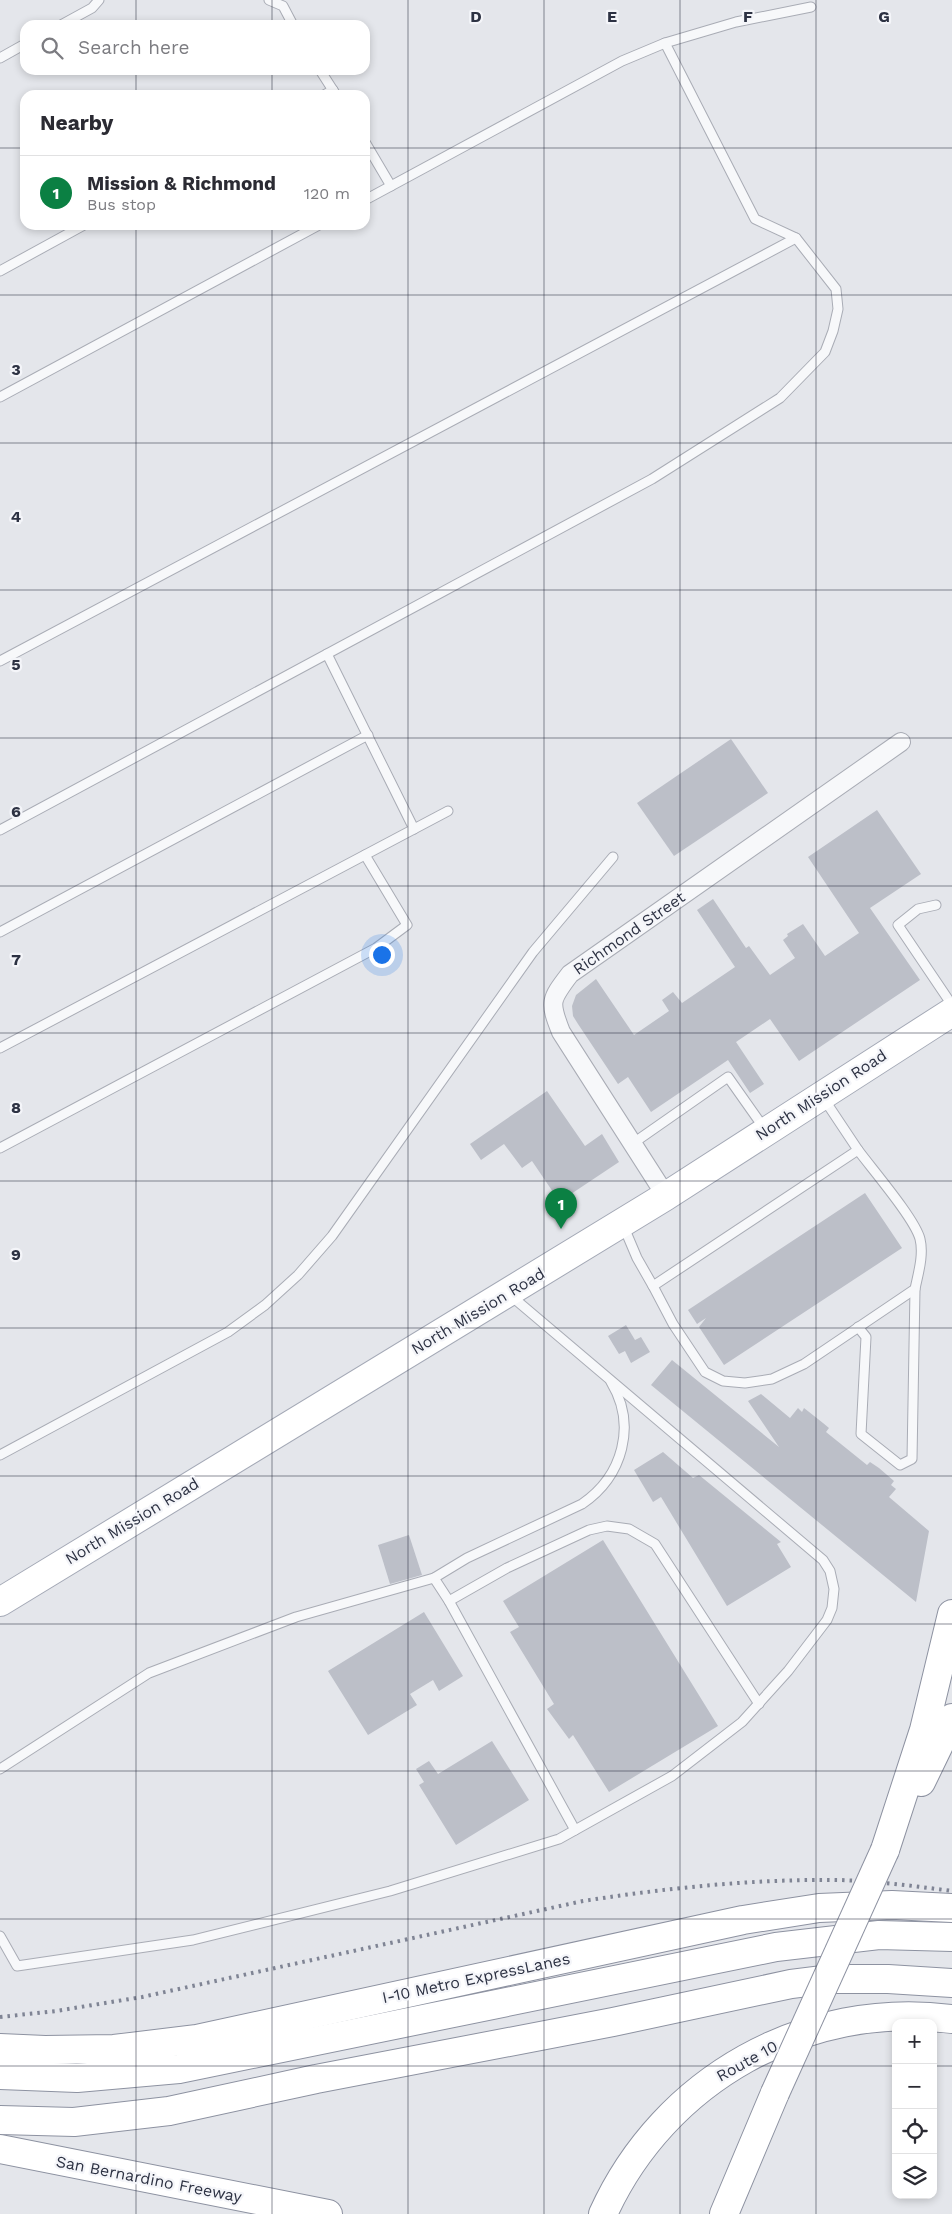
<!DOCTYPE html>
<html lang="en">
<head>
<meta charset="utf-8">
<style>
	body { margin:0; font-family:"Work Sans",sans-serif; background:#f7f7f7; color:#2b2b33 }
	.controls { position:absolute; right:15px; bottom:15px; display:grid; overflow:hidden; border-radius:10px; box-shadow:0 2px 8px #0003 }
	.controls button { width:45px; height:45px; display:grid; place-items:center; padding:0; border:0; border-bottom:1px solid #e1e1e2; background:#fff; color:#2b2b33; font:25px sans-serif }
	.you { position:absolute; left:381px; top:954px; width:18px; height:18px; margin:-12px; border:4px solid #fff; border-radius:50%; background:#1a73e8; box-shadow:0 0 0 8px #1a73e833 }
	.badge { display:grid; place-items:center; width:32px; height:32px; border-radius:50%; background:#0b8043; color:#fff; font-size:16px; font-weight:700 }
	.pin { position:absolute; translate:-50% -41px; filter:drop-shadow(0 1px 2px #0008) }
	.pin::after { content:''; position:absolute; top:26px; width:18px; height:15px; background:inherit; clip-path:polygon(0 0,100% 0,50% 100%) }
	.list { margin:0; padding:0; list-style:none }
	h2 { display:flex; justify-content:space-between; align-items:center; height:65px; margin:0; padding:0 20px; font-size:21px }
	h2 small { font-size:16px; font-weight:400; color:#7c7c81 }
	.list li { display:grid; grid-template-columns:32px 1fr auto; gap:15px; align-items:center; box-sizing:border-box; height:75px; padding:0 20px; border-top:1px solid #e1e1e2 }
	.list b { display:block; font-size:19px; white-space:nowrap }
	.list p { margin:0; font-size:16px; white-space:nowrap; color:#7c7c81 }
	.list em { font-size:16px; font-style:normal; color:#7c7c81 }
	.icon { flex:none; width:28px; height:28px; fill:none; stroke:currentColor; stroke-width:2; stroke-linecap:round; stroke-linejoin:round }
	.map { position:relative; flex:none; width:952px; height:2214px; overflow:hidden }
	.search { position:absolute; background:#fff; box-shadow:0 2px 8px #0003; left:20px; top:20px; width:350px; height:55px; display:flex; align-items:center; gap:12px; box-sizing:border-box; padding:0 18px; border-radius:15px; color:#7c7c81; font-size:19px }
	.panel { position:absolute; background:#fff; box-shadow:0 2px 8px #0003; left:20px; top:90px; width:350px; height:140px; border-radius:15px }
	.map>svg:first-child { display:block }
	.building { fill:#bcbfc8 }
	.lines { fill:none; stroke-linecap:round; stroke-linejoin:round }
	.lane-casing { stroke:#a9acb5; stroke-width:11 }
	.street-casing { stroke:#a9acb5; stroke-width:20 }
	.primary-casing { stroke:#a4a9b6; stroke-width:30 }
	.highway-casing { stroke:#8d92a1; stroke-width:30 }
	.lane { stroke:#f7f8fa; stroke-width:9 }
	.street { stroke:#f7f8fa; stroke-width:18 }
	.primary { stroke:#fff; stroke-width:28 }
	.highway { stroke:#fff; stroke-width:28 }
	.rail { stroke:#7f8494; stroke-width:4; stroke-dasharray:2.5 5; stroke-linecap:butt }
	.highway-bridge-casing { stroke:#8d92a1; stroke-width:30; stroke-linecap:butt }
	.highway-bridge { stroke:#fff; stroke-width:28 }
	.grid { fill:none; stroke:#2d3243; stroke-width:1; stroke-opacity:0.55 }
	.labels { text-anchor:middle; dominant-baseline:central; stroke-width:4.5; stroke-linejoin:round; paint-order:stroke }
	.street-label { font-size:16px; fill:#2d3243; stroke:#f4f5f9 }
	.grid-label { font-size:16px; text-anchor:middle; font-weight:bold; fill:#2d3243; stroke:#f4f5f9; stroke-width:4.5; stroke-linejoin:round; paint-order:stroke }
</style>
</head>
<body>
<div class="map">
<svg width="952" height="2214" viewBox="0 0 952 2214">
	<rect width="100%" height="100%" fill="#e4e6eb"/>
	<g class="building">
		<path d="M 731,739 L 768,793 L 674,856 L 637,803 Z"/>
		<path d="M 877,810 L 921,874 L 870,908 L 920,980 L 799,1061 L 770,1019 L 736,1042 L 764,1084 L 750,1093 L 728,1060 L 651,1112 L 628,1077 L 618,1084 L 578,1024 L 573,1016 L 572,1006 L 576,995 L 596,979 L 634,1035 L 669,1011 L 662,1000 L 673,992 L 682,1003 L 735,967 L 697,910 L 713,899 L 746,948 L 749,946 L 770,975 L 795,958 L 783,940 L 788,936 L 787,934 L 803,924 L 825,956 L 859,933 L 808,857 Z"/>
		<path d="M 547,1091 L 585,1146 L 602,1134 L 619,1162 L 562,1200 L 556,1191 L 553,1192 L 532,1161 L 522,1168 L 504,1144 L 481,1160 L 470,1144 Z"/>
		<path d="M 865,1193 L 902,1248 L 724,1365 L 699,1327 L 706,1318 L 697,1324 L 688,1310 Z"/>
		<path d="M 626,1325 L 635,1340 L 641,1337 L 650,1352 L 631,1363 L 625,1351 L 619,1354 L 608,1336 Z"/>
		<path d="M 672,1360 L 779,1447 L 748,1401 L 761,1394 L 790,1418 L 798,1408 L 802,1412 L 804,1408 L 823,1423 L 829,1428 L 826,1432 L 867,1465 L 870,1462 L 879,1468 L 894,1481 L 891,1485 L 896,1489 L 889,1497 L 929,1531 L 916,1602 L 651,1385 Z"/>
		<path d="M 663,1452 L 693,1478 L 699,1475 L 781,1542 L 777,1544 L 791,1567 L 727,1606 L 661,1497 L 653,1502 L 634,1470 Z"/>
		<path d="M 409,1535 L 422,1575 L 390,1584 L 378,1545 Z"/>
		<path d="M 603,1540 L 718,1726 L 609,1792 L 573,1735 L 569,1739 L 547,1709 L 554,1704 L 510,1632 L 519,1627 L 503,1601 Z"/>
		<path d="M 424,1612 L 463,1676 L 439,1691 L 433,1680 L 410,1694 L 417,1705 L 368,1735 L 328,1671 Z"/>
		<path d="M 492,1741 L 529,1800 L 456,1845 L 419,1785 L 424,1782 L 416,1769 L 429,1761 L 438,1774 Z"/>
	</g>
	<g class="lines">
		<defs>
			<g id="lane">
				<path d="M 269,0 L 283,6 L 293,25"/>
				<path d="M 61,25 L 92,8 L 99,0"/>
				<path d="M 0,58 L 25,44"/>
				<path d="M 320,70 L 336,95"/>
				<path d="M 324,95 L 333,90"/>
				<path d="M 365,142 L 391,186"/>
				<path d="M 365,200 L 622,61 L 665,43 L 736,22 L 811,7"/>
				<path d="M 0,271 L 84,225"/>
				<path d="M 0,397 L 319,225"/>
				<path d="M 327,654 L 414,829"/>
				<path d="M 0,661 L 796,238"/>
				<path d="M 0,830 L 652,479 L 780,398 L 825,352 L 833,331 L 838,309 L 836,289 L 796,238 L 755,219 L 665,43"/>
				<path d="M 936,905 L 918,909 L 898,925 L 952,1005"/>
				<path d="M 0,932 L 368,735"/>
				<path d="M 0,1048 L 448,811"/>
				<path d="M 632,1144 L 728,1077 L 764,1128"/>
				<path d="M 0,1148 L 376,948 L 407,925 L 365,855"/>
				<path d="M 623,1225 L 637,1258 L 653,1286 L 858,1150 L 824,1099"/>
				<path d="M 653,1286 L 673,1324 L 705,1372 L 723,1381 L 745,1383 L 772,1379 L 804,1364 L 915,1289 C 918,1274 924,1255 920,1239 C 915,1219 872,1169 858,1150"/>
				<path d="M 858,1327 L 866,1337 L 861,1434 L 900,1465 L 912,1459 L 915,1289"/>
				<path d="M 0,1455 L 228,1332 L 265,1305 L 298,1275 L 332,1236 L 533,952 L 613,857"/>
				<path d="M 434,1578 L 449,1601 L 575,1830"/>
				<path d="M 449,1601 L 507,1568 L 589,1530 L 607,1526 L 629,1529 L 655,1544 L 759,1704"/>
				<path d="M 0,1769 L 149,1673 L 296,1617 L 434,1578 L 467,1558 L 582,1504 C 623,1476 637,1425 611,1382"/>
				<path d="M 0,1936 L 17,1966 L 193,1940 L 390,1891 L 559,1839 L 672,1776 L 742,1722 L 788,1671 L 827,1620 L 832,1608 L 834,1589 L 830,1571 L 823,1560 L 510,1295"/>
			</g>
			<path id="street" d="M 666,1196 L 561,1032 C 549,1002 550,1000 570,974 L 901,742"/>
			<path id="primary" d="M 0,1602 L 666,1196 L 952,1012"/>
			<g id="highway">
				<path d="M 921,1782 L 952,1718"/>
				<path d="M 885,1850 L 924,1730 L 952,1614"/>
				<path d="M 0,2048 L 45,2050 L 114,2049 L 197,2039 L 743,1920 L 819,1908 L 892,1905 L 952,1908"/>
				<path d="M 0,2075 L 77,2078 L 179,2069 L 776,1947 L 879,1935 L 952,1937"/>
				<path d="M 0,2120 L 74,2122 L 169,2111 L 316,2079 L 613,2022 L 791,1984 L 831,1979 L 888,1979 L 952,1983"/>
				<path d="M 0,2149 L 328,2214"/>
				<path d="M 603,2214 C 664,2079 806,2000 952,2019"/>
				<path d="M 724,2214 L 775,2093"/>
			</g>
		</defs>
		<use href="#lane" class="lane-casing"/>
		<use href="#street" class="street-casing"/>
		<use href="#primary" class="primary-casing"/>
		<use href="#highway" class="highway-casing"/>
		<use href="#lane" class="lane"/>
		<use href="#street" class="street"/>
		<use href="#primary" class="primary"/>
		<use href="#highway" class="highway"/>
		<path class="rail" d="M 0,2017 L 56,2011 L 142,1997 L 583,1901 C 667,1888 752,1879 838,1880 C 876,1881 914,1886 952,1891"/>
		<defs>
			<path id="highway-bridge" d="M 775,2093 L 885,1850"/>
		</defs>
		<use href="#highway-bridge" class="highway-bridge-casing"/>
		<use href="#highway-bridge" class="highway-bridge"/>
	</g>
	<path class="grid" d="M 136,0 L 136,25M 272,0 L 272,25M 408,0 L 408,2214M 544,0 L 544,2214M 680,0 L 680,2214M 816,0 L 816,2214M 136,70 L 136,95M 272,70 L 272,95M 0,148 L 25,148M 365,148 L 952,148M 136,225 L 136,2214M 272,225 L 272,2214M 0,295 L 952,295M 0,443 L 952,443M 0,590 L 952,590M 0,738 L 952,738M 0,886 L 952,886M 0,1033 L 952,1033M 0,1181 L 952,1181M 0,1328 L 952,1328M 0,1476 L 952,1476M 0,1624 L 952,1624M 0,1771 L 952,1771M 0,1919 L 952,1919M 0,2066 L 896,2066M 933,2066 L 952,2066"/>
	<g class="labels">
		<g class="street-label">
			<text transform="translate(629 933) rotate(-35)">Richmond Street</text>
			<text transform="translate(821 1095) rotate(-33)">North Mission Road</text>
			<text transform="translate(478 1311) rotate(-31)">North Mission Road</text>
			<text transform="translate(132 1521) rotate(-31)">North Mission Road</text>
			<text transform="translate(476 1978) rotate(-12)">I-10 Metro ExpressLanes</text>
			<text transform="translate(747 2061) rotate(-29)">Route 10</text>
			<text transform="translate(149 2179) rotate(11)">San Bernardino Freeway</text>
		</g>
	</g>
	<g class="grid-label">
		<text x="476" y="22">D</text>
		<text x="612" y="22">E</text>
		<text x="748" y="22">F</text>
		<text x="884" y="22">G</text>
		<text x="16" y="375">3</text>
		<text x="16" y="522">4</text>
		<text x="16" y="670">5</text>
		<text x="16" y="817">6</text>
		<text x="16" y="965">7</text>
		<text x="16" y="1113">8</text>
		<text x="16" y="1260">9</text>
	</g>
</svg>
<div class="controls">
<button>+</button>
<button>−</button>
<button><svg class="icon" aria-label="locate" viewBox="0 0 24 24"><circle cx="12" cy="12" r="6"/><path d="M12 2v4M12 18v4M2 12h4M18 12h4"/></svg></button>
<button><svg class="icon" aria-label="layers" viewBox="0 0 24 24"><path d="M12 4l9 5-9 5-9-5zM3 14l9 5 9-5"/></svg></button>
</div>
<div class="you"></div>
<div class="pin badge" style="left:561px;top:1229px">1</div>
<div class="search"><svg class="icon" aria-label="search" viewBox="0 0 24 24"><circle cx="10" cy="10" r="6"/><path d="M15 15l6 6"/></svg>Search here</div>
<section class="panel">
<h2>Nearby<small></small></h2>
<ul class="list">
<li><span class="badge">1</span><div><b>Mission &amp; Richmond</b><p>Bus stop</p></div><em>120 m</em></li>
</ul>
</section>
</div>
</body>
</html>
